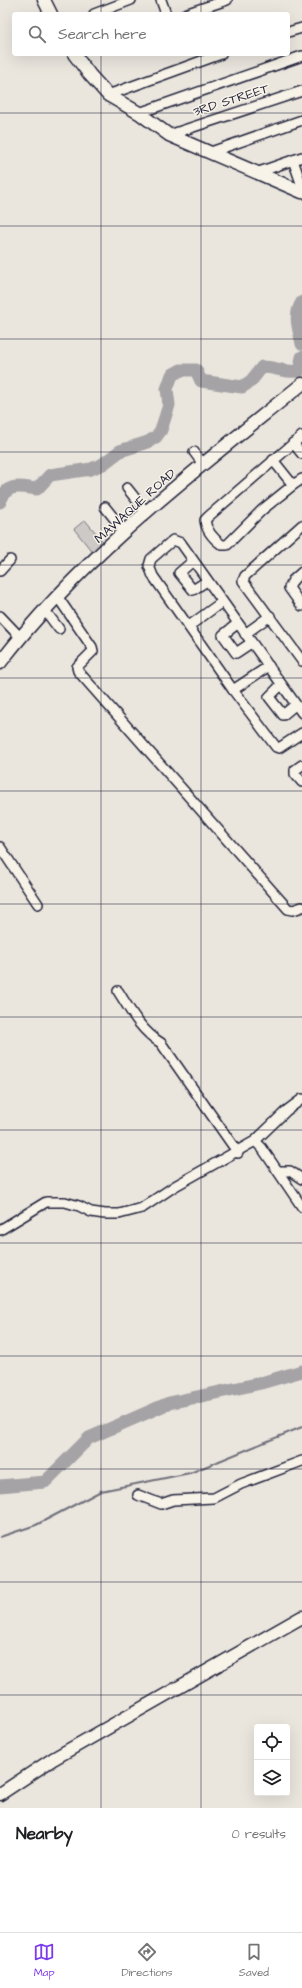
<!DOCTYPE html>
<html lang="en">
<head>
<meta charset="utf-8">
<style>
	body { margin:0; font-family:"Architects Daughter",sans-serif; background:#f2f2f2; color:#202124 }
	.controls { position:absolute; right:12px; bottom:12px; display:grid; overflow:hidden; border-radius:4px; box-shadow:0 4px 16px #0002 }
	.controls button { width:36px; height:36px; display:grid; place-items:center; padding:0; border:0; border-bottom:1px solid #e0e0e0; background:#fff; color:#202124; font:20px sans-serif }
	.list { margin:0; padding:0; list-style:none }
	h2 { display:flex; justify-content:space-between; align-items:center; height:52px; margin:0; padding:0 16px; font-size:17px }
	h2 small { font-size:13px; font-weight:400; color:#757577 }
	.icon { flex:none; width:22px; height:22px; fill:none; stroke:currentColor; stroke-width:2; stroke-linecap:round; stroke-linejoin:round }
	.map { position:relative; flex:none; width:302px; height:1808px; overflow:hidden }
	.search { position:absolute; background:#fff; box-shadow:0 4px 16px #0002; left:12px; right:12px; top:12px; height:44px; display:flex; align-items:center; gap:10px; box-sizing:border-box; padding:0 14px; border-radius:4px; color:#757577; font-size:15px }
	.sheet { height:124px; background:#fff }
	nav { display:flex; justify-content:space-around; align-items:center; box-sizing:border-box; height:56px; border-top:1px solid #e0e0e0; background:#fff; font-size:11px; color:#757577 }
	nav a { display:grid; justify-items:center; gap:2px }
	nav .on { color:#7c3aed }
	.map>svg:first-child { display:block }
	.green { fill:#cdc9c6; stroke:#787680 }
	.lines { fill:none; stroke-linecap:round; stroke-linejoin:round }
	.stream { stroke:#716f7b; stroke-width:2 }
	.river { stroke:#a6a3a6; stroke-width:13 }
	.street-casing { stroke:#22223b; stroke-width:12 }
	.secondary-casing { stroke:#22223b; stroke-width:15 }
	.street { stroke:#f7f3e8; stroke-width:9 }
	.secondary { stroke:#f7f3e8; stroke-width:12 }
	.grid { fill:none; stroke:#22223b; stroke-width:1; stroke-opacity:0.55 }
	.labels { text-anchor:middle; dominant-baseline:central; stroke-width:3; stroke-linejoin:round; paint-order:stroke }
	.street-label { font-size:13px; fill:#22223b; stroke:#f7f3e8 }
</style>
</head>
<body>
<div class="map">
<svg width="302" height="1808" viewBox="0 0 302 1808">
	<rect width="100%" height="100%" fill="#eae6de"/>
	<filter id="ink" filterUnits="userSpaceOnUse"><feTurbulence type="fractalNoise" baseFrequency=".025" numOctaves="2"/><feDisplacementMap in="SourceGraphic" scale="8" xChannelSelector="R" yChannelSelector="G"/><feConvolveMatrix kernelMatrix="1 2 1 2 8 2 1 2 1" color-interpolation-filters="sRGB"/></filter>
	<g filter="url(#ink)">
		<path class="green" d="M 85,520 L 106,545 L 94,554 L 74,529 Z"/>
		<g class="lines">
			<path class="stream" d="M 0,1537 L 36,1525 L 101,1491 L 190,1473 L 302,1427"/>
			<g class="river">
				<path d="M 302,302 C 293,316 299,329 302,344"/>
				<path d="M 0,502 C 7,482 20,487 37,489 L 50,475 L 91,469 L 103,464 L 120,451 L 148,442 L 156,437 L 161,430 L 169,405 L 167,389 L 172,375 L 181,370 L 196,370 L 201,381 L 242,387 L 251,381 L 262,367 C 275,367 287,373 299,371 L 302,357"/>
				<path d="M 0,1486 L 45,1482 L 89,1438 L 169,1403 L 261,1383 L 302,1371"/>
			</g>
			<defs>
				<g id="street">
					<path d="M 161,0 L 166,14"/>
					<path d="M 94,14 L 131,0"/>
					<path d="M 185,14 L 227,0"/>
					<path d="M 288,32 L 302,28"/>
					<path d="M 108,95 L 221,54"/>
					<path d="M 139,113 L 302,56"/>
					<path d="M 169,135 L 302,91"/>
					<path d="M 211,152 L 302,120"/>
					<path d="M 293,160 L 302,186"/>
					<path d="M 256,173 L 302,157"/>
					<path d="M 293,443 L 302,454"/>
					<path d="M 194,452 L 203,464"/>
					<path d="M 273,460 L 293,485 L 302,479"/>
					<path d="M 293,485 L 262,510 L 227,545 L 222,545 C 214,539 206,531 205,520 L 209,516 L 302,436"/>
					<path d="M 127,488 L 147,513"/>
					<path d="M 105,507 L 125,532"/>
					<path d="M 302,525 L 245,576 L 243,581 L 302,661"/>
					<path d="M 193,561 L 179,573 L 193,590 L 207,581"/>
					<path d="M 0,571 L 10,560"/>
					<path d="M 302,572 L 293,580 L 289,588 L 302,606"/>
					<path d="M 57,596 L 92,647 L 93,651 L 77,667 L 78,671 L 288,909 L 293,910 L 302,907"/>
					<path d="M 44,609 L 59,629"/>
					<path d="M 0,616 L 20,637"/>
					<path d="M 237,624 L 223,635 L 236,653 L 251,643"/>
					<path d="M 189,626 L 222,602"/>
					<path d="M 245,634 L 270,616"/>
					<path d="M 281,685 L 269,697 L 283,715 L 295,705"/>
					<path d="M 233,690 L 269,666"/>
					<path d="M 302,713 L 181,543 L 173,540 L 151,559 L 149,566 L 153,576 L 233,690 L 276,747 L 279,748 L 302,733"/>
					<path d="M 302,765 L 295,770 L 295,774 L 302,782"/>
					<path d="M 0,847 L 38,904"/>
					<path d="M 118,991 C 130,1010 141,1031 161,1043 L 238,1153"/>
					<path d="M 255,1141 L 286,1111 L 302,1099"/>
					<path d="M 278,1171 L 290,1171 L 302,1179"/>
					<path d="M 0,1230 L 46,1202 L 65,1202 L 79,1206 L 91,1212 L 105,1214 L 119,1214 L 142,1208 L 175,1186 L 255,1141 L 262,1148 L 302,1207"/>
					<path d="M 138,1495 L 161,1504 L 173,1500 L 214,1498 L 241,1484 L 302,1461"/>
				</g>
				<g id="secondary">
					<path d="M 44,0 L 51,14"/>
					<path d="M 74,54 L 90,75 L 108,95 L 139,113 L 169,135 L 302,192"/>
					<path d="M 0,663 C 84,554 196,470 302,384"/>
					<path d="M 0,1794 L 53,1759 L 302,1617"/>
				</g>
			</defs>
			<use href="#street" class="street-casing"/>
			<use href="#secondary" class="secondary-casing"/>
			<use href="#street" class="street"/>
			<use href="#secondary" class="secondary"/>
		</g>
	</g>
	<path class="grid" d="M 101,0 L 101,14M 201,0 L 201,14M 101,54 L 101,1808M 201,54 L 201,1808M 0,113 L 302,113M 0,226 L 302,226M 0,339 L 302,339M 0,452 L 302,452M 0,565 L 302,565M 0,678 L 302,678M 0,791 L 302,791M 0,904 L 302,904M 0,1017 L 302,1017M 0,1130 L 302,1130M 0,1243 L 302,1243M 0,1356 L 302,1356M 0,1469 L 302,1469M 0,1582 L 302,1582M 0,1695 L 302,1695"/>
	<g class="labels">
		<g class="street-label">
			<text transform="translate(231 100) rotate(-18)">3RD STREET</text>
			<text transform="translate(135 506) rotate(-42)">MAWAQUE ROAD</text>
		</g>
	</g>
</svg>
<div class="controls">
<button><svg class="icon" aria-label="locate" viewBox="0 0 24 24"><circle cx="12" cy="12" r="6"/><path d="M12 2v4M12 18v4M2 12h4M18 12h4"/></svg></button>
<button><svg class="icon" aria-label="layers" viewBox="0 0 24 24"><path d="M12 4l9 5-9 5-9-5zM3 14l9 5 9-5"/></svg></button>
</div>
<div class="search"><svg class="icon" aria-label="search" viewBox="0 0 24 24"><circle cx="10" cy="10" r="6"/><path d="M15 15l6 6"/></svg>Search here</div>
</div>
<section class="sheet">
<h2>Nearby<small>0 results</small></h2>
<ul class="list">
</ul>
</section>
<nav>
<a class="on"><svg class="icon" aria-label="map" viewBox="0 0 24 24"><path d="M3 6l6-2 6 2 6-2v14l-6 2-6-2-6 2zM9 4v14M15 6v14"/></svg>Map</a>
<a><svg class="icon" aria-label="directions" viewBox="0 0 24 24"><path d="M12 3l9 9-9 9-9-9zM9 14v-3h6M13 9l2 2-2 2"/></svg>Directions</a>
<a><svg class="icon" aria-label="saved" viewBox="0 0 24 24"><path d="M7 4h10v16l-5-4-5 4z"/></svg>Saved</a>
</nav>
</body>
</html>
